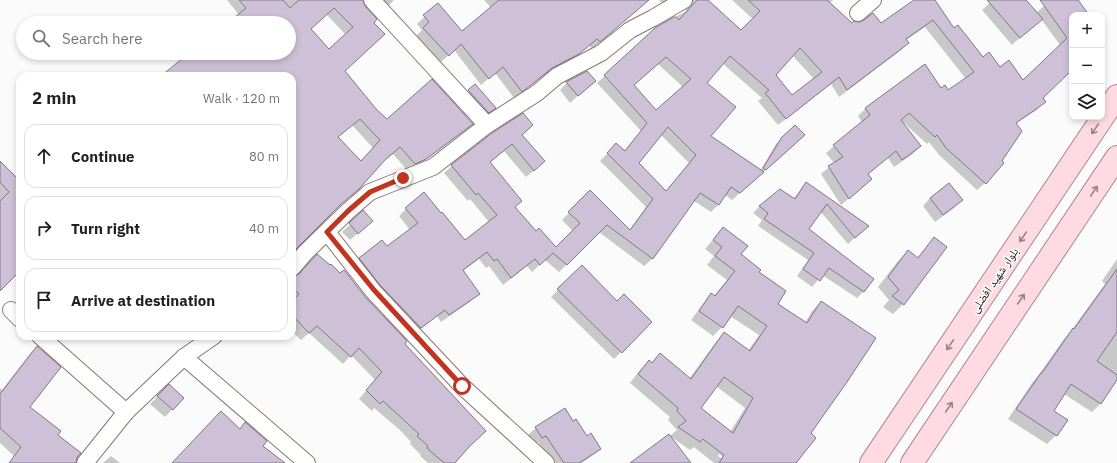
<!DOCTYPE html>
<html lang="en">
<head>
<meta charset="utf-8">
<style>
	body { margin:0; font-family:"IBM Plex Sans","Noto Naskh Arabic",sans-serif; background:#f2f2f2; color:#202124 }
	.controls { position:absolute; right:12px; top:12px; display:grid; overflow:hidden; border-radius:8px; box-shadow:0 2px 6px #0003 }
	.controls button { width:36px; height:36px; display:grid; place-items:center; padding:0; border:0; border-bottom:1px solid #e0e0e0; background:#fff; color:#202124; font:20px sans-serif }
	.stop { position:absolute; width:12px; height:12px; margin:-9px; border:3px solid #c03420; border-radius:50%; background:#fff }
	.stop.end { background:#c03420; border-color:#fff; box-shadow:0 1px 4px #0008 }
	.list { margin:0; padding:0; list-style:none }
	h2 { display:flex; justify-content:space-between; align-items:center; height:52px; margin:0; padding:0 16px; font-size:17px }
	h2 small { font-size:13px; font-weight:400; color:#757577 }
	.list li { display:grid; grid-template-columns:26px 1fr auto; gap:12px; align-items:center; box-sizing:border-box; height:64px; margin:0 8px 8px; padding:0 8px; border:1px solid #e0e0e0; border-radius:12px }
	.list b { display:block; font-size:15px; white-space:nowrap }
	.list em { font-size:13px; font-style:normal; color:#757577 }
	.icon { flex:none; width:22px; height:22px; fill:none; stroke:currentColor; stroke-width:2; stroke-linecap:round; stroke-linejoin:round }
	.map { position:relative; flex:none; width:1117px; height:463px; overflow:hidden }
	.search { position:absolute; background:#fff; box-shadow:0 2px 6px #0003; left:16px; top:16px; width:280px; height:44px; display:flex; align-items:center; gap:10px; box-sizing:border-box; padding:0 14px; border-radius:22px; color:#757577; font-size:15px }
	.panel { position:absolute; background:#fff; box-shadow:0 2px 6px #0003; left:16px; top:72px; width:280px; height:268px; border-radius:12px }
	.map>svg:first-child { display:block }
	.shadow { fill:#0003; fill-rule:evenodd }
	.building { fill:#cec0d7; stroke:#82768a; fill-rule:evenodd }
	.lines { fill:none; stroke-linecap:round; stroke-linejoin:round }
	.street-casing { stroke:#8c7668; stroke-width:18 }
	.primary-casing { stroke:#b0868d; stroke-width:24 }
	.street { stroke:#fff; stroke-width:16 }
	.primary { stroke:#fedbe3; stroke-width:22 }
	.oneway { stroke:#998284 }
	.route { stroke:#c03420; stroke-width:5 }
	.labels { text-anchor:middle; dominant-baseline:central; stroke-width:3; stroke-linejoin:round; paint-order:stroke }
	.street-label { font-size:12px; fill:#1e1610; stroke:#fff }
</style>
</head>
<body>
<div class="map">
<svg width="1117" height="463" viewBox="0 0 1117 463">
	<rect width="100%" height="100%" fill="#fbfbfb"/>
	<g class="shadow">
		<path d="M 227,0 L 362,0 L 344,71 L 376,111 L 387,120 L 472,124 L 464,131 L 418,166 L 408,171 L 393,154 L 380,164 L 350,196 L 333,211 L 292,252 L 292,76 L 163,76 L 193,53 L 289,53 L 289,23 L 229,23 L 239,15 ZM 326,14 L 346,35 L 329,51 L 310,30 ZM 352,125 L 373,148 L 361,162 L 337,138 Z"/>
		<path d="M 370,0 L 394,0 L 382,12 Z"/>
		<path d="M 484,0 L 648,0 L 592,49 L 589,45 L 570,61 L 544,75 L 514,98 L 495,73 L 481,85 L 454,50 L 441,62 L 416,36 L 422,30 L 417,24 L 438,4 L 462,32 L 491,8 Z"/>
		<path d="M 659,0 L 669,0 L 663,4 Z"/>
		<path d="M 682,0 L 707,0 L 741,32 L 753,19 L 732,0 L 833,0 L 829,4 L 852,24 L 881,25 L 916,0 L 934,0 L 954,29 L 983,58 L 1023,81 L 1060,45 L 1041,19 L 1012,45 L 982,10 L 993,0 L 1025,0 L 1036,13 L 1051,0 L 1080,0 L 1078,2 L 1088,15 L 1072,15 L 1072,55 L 1042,98 L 1044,102 L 1037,110 L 1015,124 L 985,183 L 977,190 L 939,155 L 929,142 L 927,144 L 904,123 L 903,123 L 920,146 L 913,154 L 894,167 L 888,158 L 867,175 L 871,179 L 864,186 L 841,205 L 821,174 L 834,163 L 826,153 L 862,122 L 858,116 L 865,109 L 925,66 L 941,89 L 948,92 L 966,79 L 925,27 L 906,40 L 908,43 L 900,51 L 839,97 L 831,84 L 778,125 L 758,101 L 762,98 L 722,63 L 705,83 L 710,136 L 760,171 L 776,144 L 782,138 L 798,141 L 732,200 L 725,195 L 718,205 L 711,212 L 694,201 L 652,259 L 644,266 L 599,232 L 559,272 L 545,260 L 532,272 L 527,266 L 503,285 L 489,266 L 486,268 L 479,259 L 463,271 L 478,294 L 471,301 L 441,322 L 437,316 L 413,335 L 353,266 L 360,259 L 387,247 L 410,230 L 399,216 L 406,209 L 465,241 L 489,222 L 470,199 L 468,201 L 444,173 L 452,166 L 532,125 L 522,135 L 536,169 L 526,177 L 504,151 L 489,163 L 514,207 L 536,233 L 556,248 L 573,231 L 562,220 L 590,192 L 629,231 L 646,207 L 600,161 L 609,152 L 624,151 L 641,131 L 597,83 L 655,29 L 686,11 L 685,3 ZM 792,55 L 814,79 L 792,97 L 774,75 ZM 658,64 L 683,87 L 656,111 L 633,86 ZM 660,134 L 689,163 L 666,192 L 637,163 Z"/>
		<path d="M 594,81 L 570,103 L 560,90 L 567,83 Z"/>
		<path d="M 475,86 L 495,108 L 488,115 L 461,99 Z"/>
		<path d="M 0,170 L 20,184 L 20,222 L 0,201 Z"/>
		<path d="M 806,183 L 861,232 L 848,244 L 820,211 L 808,229 L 872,279 L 863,292 L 857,298 L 822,275 L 812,287 L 797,276 L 808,260 L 758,226 L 762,220 L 753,213 L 759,207 L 780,190 L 793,199 Z"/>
		<path d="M 930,198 L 961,200 L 954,208 L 935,222 L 923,206 Z"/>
		<path d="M 363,212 L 364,228 L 350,240 L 342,232 Z"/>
		<path d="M 723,228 L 739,255 L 757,272 L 776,304 L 805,323 L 812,311 L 821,302 L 810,434 L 794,463 L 731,463 L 719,454 L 718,456 L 728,463 L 714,463 L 694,447 L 690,450 L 670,436 L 690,463 L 632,463 L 670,436 L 677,430 L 668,420 L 670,417 L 630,383 L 640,370 L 649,362 L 651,363 L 660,354 L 689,379 L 716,342 L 724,333 L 748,351 L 759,335 L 730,316 L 722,327 L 713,336 L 691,320 L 703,304 L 711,295 L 714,296 L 727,280 L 707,265 L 714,256 L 705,249 ZM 716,386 L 745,408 L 730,432 L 699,408 Z"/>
		<path d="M 934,238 L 903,304 L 893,314 L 883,307 L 889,300 L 878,287 L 898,261 L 908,251 L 917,258 Z"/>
		<path d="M 1117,259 L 1117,379 L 1101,403 L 1092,412 L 1064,394 L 1053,411 L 1056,435 L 1047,444 L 1008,419 L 1032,383 L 1037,377 L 1064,339 L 1070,332 L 1105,284 L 1102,281 Z"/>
		<path d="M 582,267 L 617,302 L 651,322 L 614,359 L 551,297 Z"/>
		<path d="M 292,278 L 365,298 L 403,344 L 477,439 L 453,463 L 428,463 L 420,456 L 421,455 L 410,444 L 411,442 L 400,430 L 374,408 L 372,411 L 359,399 L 375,380 L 351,355 L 343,364 L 309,333 L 301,340 L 292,331 Z"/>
		<path d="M 37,347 L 29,407 L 57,435 L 80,453 L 75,463 L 9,463 L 14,456 L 0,443 L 0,388 L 2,390 L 29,355 Z"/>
		<path d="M 169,385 L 183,398 L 165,417 L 150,404 Z"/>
		<path d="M 573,423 L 586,437 L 600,449 L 592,456 L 582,463 L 552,463 L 538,442 L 535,445 L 528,435 L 536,428 Z"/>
		<path d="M 111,456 L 120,463 L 103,463 Z"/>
	</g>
	<g class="building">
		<path d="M 239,0 L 283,0 L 290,8 L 299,0 L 363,0 L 365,6 L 377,19 L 374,23 L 385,34 L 345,71 L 377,110 L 387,119 L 432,79 L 473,124 L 426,159 L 415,164 L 400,147 L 385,160 L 359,189 L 341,204 L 292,253 L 292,76 L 161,76 L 189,53 L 289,53 L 289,23 L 228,23 L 246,8 ZM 334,8 L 353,27 L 329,49 L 311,29 ZM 360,119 L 380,140 L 361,161 L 338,137 Z"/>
		<path d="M 499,0 L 649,0 L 600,42 L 597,39 L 579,54 L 552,68 L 531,85 L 522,92 L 503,67 L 489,79 L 461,44 L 449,56 L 423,28 L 429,22 L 423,15 L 438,3 L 462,31 Z"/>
		<path d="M 697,0 L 708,0 L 741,30 L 760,11 L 748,0 L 827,0 L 852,23 L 854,21 L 859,22 L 864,20 L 873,13 L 881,23 L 914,0 L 935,0 L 954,28 L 958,25 L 983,57 L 989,52 L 1000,67 L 1009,60 L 1023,80 L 1067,38 L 1040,0 L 1078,0 L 1089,15 L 1072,15 L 1072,70 L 1043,98 L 1046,102 L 1016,123 L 1022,131 L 1002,161 L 1004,163 L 986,184 L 946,148 L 937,135 L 935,137 L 909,113 L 901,120 L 921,146 L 902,160 L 896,151 L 868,174 L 872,179 L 849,199 L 828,166 L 843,157 L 833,145 L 870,115 L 865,108 L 925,64 L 941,88 L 945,85 L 948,90 L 974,72 L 933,20 L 906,39 L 909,43 L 847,90 L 839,77 L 786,119 L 765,93 L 769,90 L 730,56 L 707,83 L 736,107 L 711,136 L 764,172 L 740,193 L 731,187 L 719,205 L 700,193 L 653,259 L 607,225 L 567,265 L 553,253 L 540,265 L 535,259 L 511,278 L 497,259 L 494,261 L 487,252 L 463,270 L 480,294 L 449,315 L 445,310 L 421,328 L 380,285 L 359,258 L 382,240 L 387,246 L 418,223 L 405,208 L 424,192 L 441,213 L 442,212 L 465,240 L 497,215 L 478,193 L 476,195 L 451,165 L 492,133 L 523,113 L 533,125 L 522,135 L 545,161 L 534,171 L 512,144 L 490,162 L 522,201 L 515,207 L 536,231 L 539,228 L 556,247 L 580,223 L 568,212 L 590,190 L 630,230 L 653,199 L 607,153 L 616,143 L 625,151 L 647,123 L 604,75 L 655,28 L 674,17 L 676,17 L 679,20 ZM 800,48 L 822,72 L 792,95 L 776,75 ZM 666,57 L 691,79 L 656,110 L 634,85 ZM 668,127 L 696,155 L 666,191 L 639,163 Z"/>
		<path d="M 987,0 L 1026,0 L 1043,19 L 1020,38 Z"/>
		<path d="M 587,71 L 596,81 L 578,96 L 566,82 Z"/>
		<path d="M 475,84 L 496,108 L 489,113 L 468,90 Z"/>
		<path d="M 795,125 L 805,135 L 766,170 L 763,168 L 782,137 Z"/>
		<path d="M 0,161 L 20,181 L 20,271 L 0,291 L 0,201 L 9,192 L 0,182 Z"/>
		<path d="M 806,182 L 869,226 L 855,238 L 827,204 L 809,229 L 874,279 L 864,292 L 829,268 L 820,281 L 803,269 L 814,253 L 764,219 L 768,213 L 759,206 L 780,189 L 795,199 Z"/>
		<path d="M 949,183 L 963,200 L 943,215 L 930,198 Z"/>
		<path d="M 363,210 L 373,221 L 358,234 L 349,223 Z"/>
		<path d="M 723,227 L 748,246 L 741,254 L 761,270 L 759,272 L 786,291 L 778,304 L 807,323 L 821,301 L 876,338 L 847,382 L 811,433 L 816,438 L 796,463 L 719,463 L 724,455 L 703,439 L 700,442 L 678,427 L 686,421 L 677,411 L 678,408 L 638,374 L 649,360 L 652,363 L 660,353 L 691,379 L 724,332 L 750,351 L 767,326 L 738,306 L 723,328 L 699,311 L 711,293 L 715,296 L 735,271 L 715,256 L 722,247 L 713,240 ZM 724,377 L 753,398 L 733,433 L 701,408 Z"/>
		<path d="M 934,237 L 947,247 L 904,305 L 892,296 L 899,290 L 888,277 L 908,250 L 918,258 Z"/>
		<path d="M 317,254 L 330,265 L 331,264 L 340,273 L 344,270 L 366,298 L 407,341 L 405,344 L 486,431 L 469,447 L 455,463 L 445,463 L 437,457 L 427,448 L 428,446 L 417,436 L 419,434 L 383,401 L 380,404 L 366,390 L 382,372 L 359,348 L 351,357 L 317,326 L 309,333 L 292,315 L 292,301 L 299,294 L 292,288 L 292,277 L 299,274 Z"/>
		<path d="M 582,265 L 617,301 L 624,294 L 652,322 L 622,353 L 557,289 Z"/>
		<path d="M 1117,269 L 1117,332 L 1097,361 L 1117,375 L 1117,380 L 1101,404 L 1071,384 L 1054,411 L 1068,420 L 1057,436 L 1016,409 L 1041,373 L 1042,373 L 1073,328 L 1074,329 Z"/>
		<path d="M 37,346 L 61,367 L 30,407 L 61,431 L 58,435 L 81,453 L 77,457 L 76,463 L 9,463 L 21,447 L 0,428 L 0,394 Z"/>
		<path d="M 169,384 L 184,398 L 173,410 L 157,396 Z"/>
		<path d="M 565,408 L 573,421 L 576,419 L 587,436 L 591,433 L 601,449 L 579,463 L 564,463 L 546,436 L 542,438 L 535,427 Z"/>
		<path d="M 221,411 L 240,429 L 245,422 L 267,441 L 263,446 L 285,463 L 172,463 Z"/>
		<path d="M 669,434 L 691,463 L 630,463 Z"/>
	</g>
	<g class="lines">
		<defs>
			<g id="street">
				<path d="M 372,0 L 487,125"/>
				<path d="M 858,13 L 873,0"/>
				<path d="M 327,232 L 373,291 L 462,386 L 546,463"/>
				<path d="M 292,268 L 305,253 L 348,211 L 370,192 L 433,167 L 487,125 L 537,93 L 557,76 L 601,53 L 630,30 L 653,18 L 684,0"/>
				<path d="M 11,310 L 20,319"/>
				<path d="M 40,336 L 126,412"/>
				<path d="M 184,357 L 307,463"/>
				<path d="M 85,463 L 126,412 L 184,357 L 214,336"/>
			</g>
			<g id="primary">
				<path d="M 871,463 L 1117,96"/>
				<path d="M 912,463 L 1117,157"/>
			</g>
		</defs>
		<use href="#street" class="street-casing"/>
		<use href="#primary" class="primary-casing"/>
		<use href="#street" class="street"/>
		<use href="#primary" class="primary"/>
	</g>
	<defs><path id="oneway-shaft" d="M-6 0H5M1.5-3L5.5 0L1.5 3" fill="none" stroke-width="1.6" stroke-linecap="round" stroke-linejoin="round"/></defs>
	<g class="oneway">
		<use href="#oneway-shaft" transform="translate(1095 129) rotate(124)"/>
		<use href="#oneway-shaft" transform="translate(1094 191) rotate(-56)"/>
		<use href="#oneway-shaft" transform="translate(1023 237) rotate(124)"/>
		<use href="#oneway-shaft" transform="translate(1021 299) rotate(-56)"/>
		<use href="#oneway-shaft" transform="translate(950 345) rotate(124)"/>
		<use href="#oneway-shaft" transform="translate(949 407) rotate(-56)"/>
	</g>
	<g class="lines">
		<path class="route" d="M 403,178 L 370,192 L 348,211 L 327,232 L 374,290 L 462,386"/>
	</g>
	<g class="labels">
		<g class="street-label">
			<text transform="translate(994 280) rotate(-56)">بلوار شهید افضلی</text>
		</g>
	</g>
</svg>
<div class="controls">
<button>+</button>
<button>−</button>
<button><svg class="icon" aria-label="layers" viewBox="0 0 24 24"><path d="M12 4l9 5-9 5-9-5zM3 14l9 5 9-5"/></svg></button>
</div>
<div class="stop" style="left:462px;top:386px"></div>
<div class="stop end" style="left:403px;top:178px"></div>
<div class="search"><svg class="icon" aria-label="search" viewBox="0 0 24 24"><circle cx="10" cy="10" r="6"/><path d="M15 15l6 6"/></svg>Search here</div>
<section class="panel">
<h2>2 min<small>Walk · 120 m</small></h2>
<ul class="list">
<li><svg class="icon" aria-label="ahead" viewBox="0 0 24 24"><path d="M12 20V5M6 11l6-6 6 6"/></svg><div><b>Continue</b></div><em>80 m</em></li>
<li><svg class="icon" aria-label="right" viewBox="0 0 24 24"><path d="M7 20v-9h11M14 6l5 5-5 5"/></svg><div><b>Turn right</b></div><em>40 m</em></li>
<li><svg class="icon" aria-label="arrive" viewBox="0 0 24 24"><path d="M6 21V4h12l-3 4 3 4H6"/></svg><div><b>Arrive at destination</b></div></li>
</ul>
</section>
</div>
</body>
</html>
